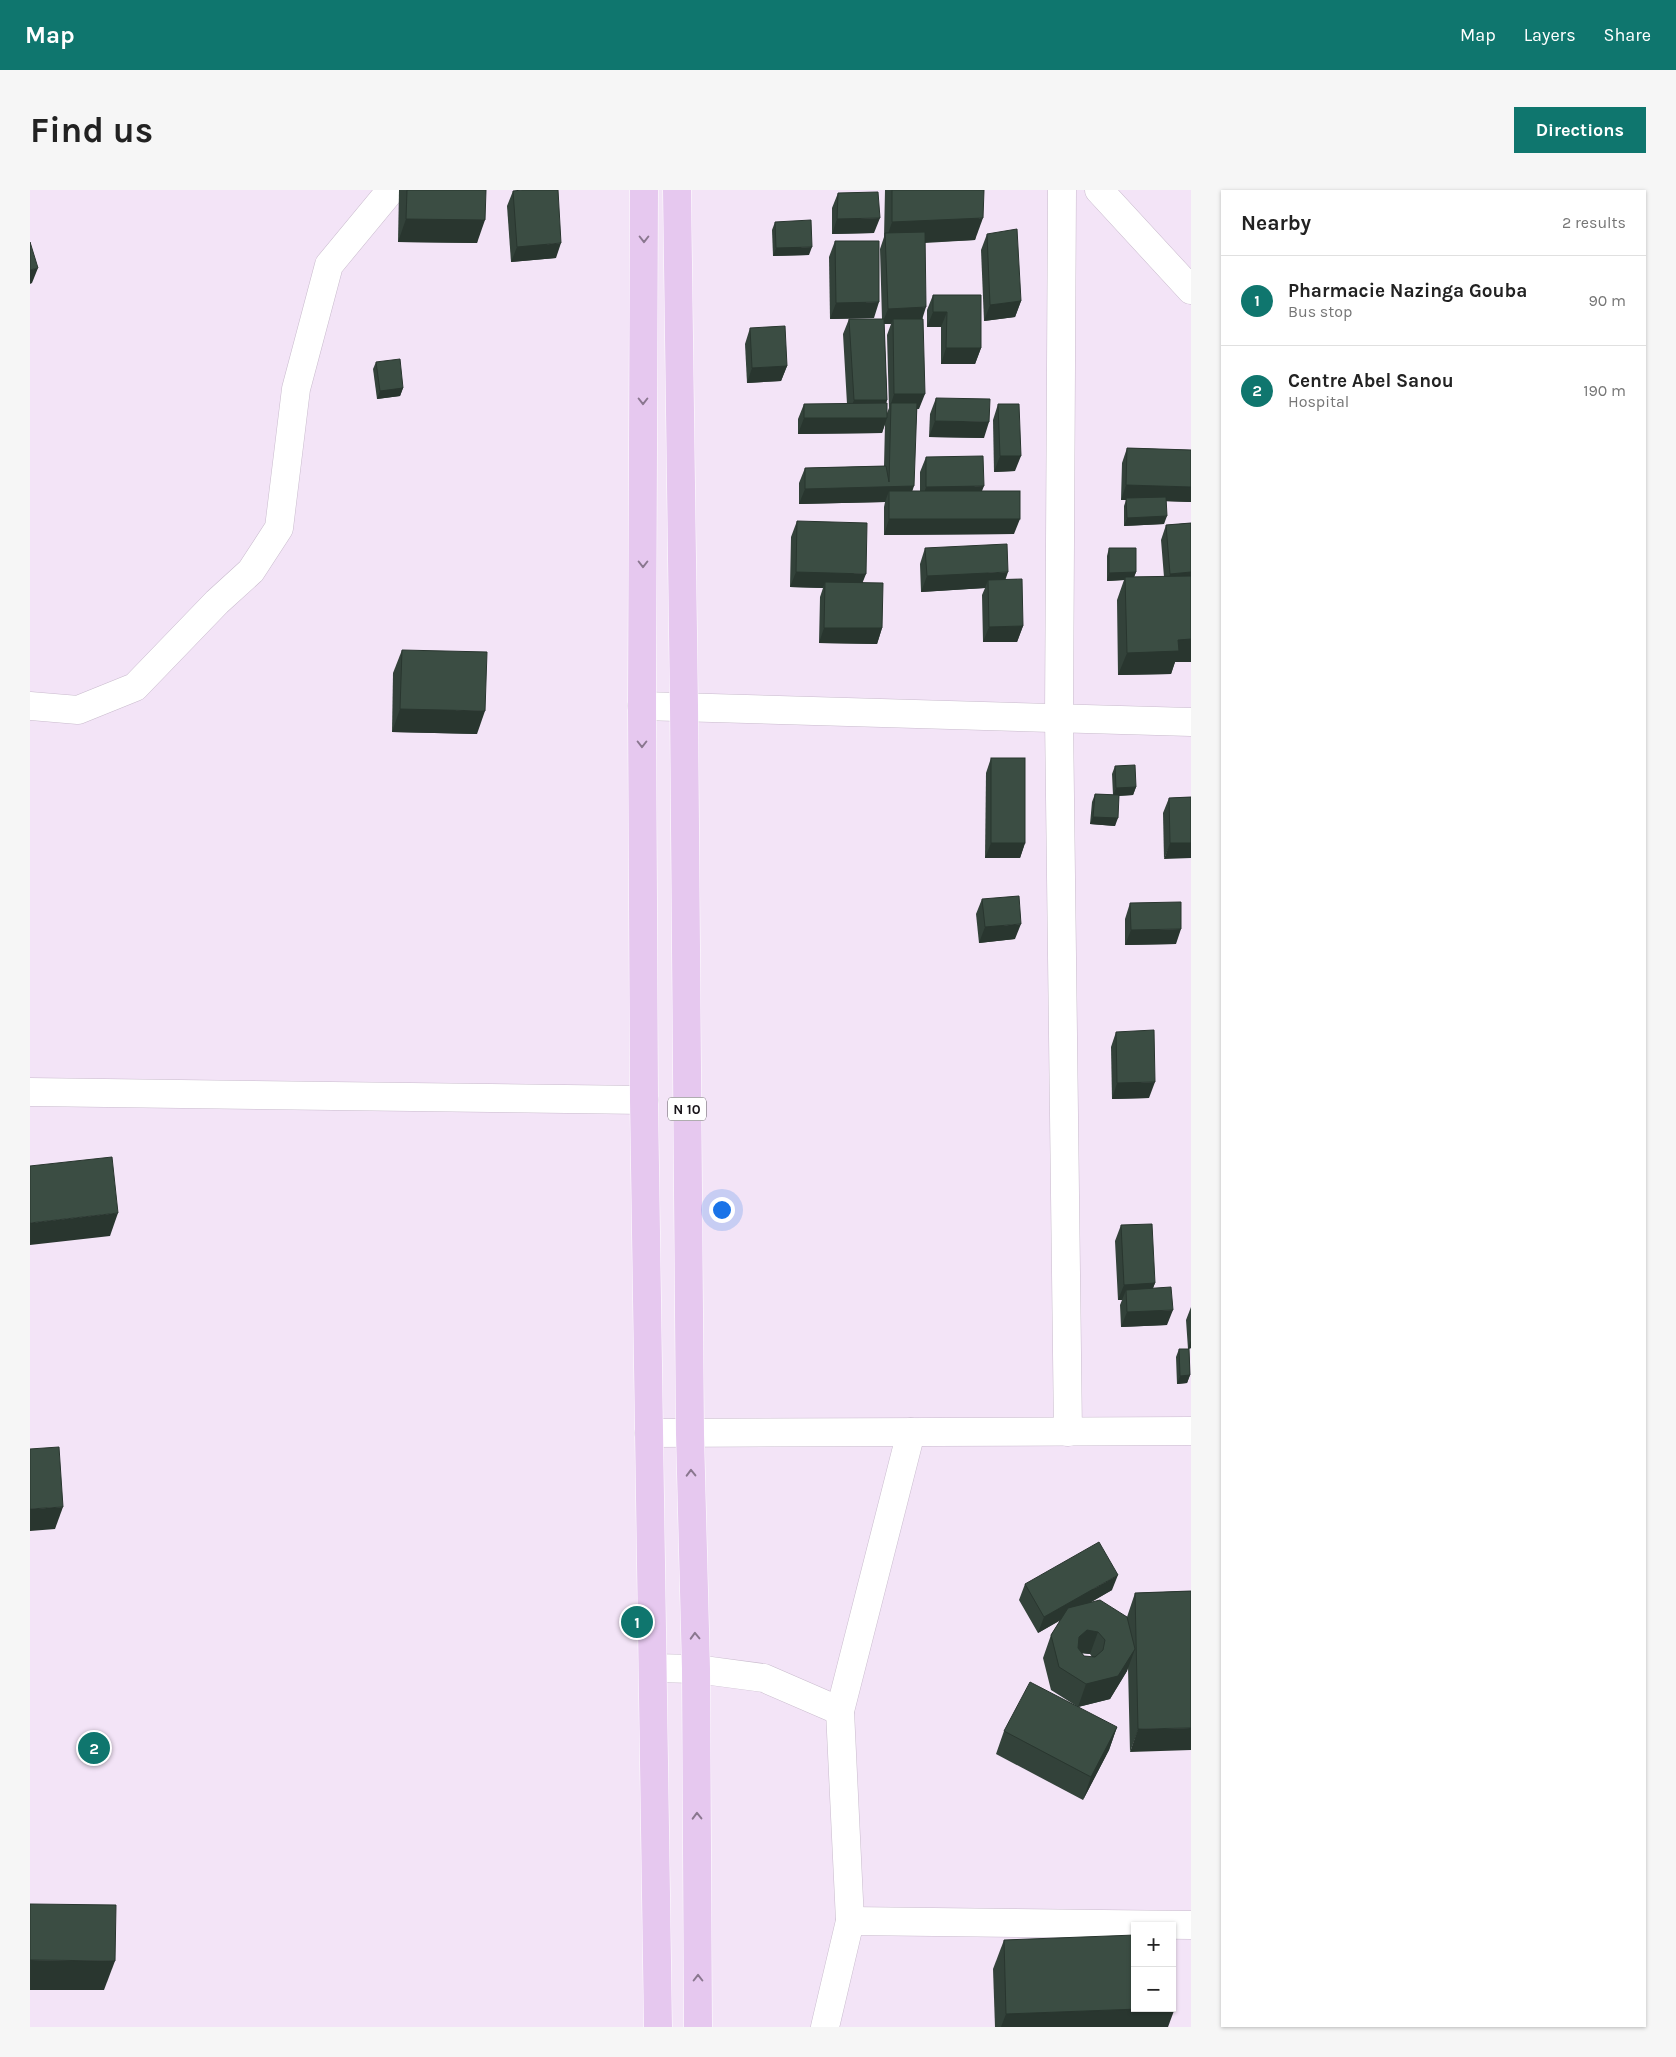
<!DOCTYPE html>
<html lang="en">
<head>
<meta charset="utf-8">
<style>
	body { margin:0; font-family:Karla,sans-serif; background:#f6f6f6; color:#222 }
	.controls { position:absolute; right:15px; bottom:15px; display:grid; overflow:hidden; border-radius:0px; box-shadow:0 1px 4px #0004 }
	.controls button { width:45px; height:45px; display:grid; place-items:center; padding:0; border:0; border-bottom:1px solid #e0e0e0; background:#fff; color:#222; font:25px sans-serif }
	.you { position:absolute; left:691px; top:1019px; width:18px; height:18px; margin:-12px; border:4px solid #fff; border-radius:50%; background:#1a73e8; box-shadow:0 0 0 8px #1a73e833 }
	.badge { display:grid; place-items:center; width:32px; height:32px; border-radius:50%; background:#0f766e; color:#fff; font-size:16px; font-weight:700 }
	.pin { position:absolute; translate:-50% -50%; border:2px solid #fff; box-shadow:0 1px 5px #0006 }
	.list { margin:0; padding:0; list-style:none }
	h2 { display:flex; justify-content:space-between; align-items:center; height:65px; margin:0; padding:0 20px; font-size:21px }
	h2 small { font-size:16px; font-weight:400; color:#767676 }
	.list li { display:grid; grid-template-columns:32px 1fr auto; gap:15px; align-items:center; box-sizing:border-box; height:90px; padding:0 20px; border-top:1px solid #e0e0e0 }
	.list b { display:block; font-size:19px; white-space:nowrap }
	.list p { margin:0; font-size:16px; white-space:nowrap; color:#767676 }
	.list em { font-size:16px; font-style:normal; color:#767676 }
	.map { position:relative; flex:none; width:1161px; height:1837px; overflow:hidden; border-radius:0px }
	header { display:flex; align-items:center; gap:30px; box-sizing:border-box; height:70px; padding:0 25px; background:#0f766e; color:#fff }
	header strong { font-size:24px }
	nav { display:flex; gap:28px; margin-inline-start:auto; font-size:18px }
	.intro { display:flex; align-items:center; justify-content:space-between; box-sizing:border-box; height:120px; padding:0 30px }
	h1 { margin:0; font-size:35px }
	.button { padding:12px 22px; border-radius:0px; background:#0f766e; color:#fff; font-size:18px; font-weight:700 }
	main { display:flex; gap:30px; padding:0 30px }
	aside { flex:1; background:#fff; border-radius:0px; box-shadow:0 1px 4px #0004 }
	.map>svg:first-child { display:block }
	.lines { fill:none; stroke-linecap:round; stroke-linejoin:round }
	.street-casing { stroke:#c9bbcd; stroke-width:29 }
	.primary-casing { stroke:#fff; stroke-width:29 }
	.street { stroke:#fff; stroke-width:28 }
	.primary { stroke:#e6c8ef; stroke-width:28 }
	.wall { fill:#33423a; fill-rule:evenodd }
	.shaded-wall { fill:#29362f }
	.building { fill:#3b4d43; stroke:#29362f; fill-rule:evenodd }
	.oneway { stroke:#8a778f }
	.labels { text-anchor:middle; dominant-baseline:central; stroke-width:5; stroke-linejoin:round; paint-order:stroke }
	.shield { fill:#fff; stroke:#5e5a5f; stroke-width:1 }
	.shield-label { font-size:14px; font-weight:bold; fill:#19141a }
</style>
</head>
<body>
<header>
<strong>Map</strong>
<nav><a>Map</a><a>Layers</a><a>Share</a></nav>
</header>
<div class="intro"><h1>Find us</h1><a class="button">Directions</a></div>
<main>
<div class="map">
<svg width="1161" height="1837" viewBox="0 0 1161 1837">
	<rect width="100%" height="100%" fill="#f3e4f7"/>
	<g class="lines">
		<defs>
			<g id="street">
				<path d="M 1032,0 L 1029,528 L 1038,1242"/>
				<path d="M 1069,0 L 1161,100"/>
				<path d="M 0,516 L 48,520 L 105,497 L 187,412 L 221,381 L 249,338 L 266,199 L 299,75 L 361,0"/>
				<path d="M 612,516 L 1161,532"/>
				<path d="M 0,902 L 614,910"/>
				<path d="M 619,1243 L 1161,1241"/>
				<path d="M 623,1478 L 666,1479 L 734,1488 L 810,1521"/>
				<path d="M 820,1731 L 810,1521 L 881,1242"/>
				<path d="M 795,1837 L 820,1731 L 1161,1735"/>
			</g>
			<g id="primary">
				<path d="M 614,0 L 612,516 L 614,910 L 628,1837"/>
				<path d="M 647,0 L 654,516 L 660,1244 L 666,1479 L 668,1837"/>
			</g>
		</defs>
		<use href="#street" class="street-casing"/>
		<use href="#primary" class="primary-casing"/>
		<use href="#street" class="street"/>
		<use href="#primary" class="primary"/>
	</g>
	<g class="wall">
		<path d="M 369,0 L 456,0 L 447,53 L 368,52 Z"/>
		<path d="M 855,0 L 954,0 L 945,50 L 895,53 L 889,219 L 887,219 L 882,301 L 890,301 L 890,282 L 896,267 L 952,301 L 984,344 L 854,345 L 854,317 L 855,312 L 769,314 L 769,293 L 775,278 L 854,276 L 855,234 L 852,243 L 768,244 L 768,229 L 774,214 L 817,214 L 813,144 L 819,129 L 852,129 L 850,59 L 854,47 ZM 854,134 L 861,134 L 857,145 L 859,218 L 857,223 L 856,213 L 857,210 Z"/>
		<path d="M 483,1 L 526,68 L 481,72 L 477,16 Z"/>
		<path d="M 808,3 L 844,43 L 802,44 L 802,18 Z"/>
		<path d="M 745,32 L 779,65 L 743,66 L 742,40 Z"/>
		<path d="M 957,44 L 991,111 L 985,127 L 954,131 L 951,60 Z"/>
		<path d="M 805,51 L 844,128 L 800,129 L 799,67 Z"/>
		<path d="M 903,105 L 951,158 L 945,174 L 911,174 L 911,137 L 897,137 L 897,120 Z"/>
		<path d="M 720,138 L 757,176 L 751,191 L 717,193 L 715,154 Z"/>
		<path d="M 346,172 L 373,198 L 370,206 L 347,209 L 343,179 Z"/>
		<path d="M 906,208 L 954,248 L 899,247 L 900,224 Z"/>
		<path d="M 968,214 L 985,281 L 964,282 L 963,230 Z"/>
		<path d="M 1097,258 L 1161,260 L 1161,312 L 1136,311 L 1134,334 L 1094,336 L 1094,316 L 1096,310 L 1091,310 L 1092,273 Z"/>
		<path d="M 767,331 L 833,392 L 852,438 L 847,454 L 789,453 L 790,407 L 793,398 L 760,397 L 761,347 Z"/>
		<path d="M 1161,333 L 1161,472 L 1145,472 L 1141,484 L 1088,485 L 1087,410 L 1094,390 L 1077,391 L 1077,366 L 1079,358 L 1106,382 L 1104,387 L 1134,387 L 1131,350 L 1136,335 Z"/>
		<path d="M 895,358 L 976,390 L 993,436 L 987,452 L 953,452 L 952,405 L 955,398 L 891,402 L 890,374 Z"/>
		<path d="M 372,460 L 447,544 L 362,542 L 363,483 Z"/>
		<path d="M 961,568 L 995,653 L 990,668 L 955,668 L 956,583 Z"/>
		<path d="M 1085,576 L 1106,597 L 1103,605 L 1089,606 L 1085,636 L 1060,634 L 1062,612 L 1065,604 L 1083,605 L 1082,584 Z"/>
		<path d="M 1161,607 L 1134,669 L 1133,623 L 1139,608 Z"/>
		<path d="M 952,709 L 985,749 L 949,753 L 946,724 Z"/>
		<path d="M 1100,713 L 1146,754 L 1095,755 L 1095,729 Z"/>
		<path d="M 1086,842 L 1119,908 L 1082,909 L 1081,857 Z"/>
		<path d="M 1091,1035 L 1125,1093 L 1123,1098 L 1137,1135 L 1091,1137 L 1090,1115 L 1092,1110 L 1088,1110 L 1085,1051 Z"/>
		<path d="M 1161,1117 L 1161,1158 L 1159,1159 L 1160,1185 L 1157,1193 L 1147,1194 L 1146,1167 L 1149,1159 L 1158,1159 L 1156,1130 Z"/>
		<path d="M 995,1394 L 1082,1400 L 1061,1412 L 1097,1427 L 1105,1403 L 1161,1401 L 1100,1562 L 1098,1477 L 1097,1481 L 1080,1509 L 1048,1517 L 1021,1500 L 1013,1468 L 1021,1445 L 1031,1430 L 1008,1443 L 989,1410 ZM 1052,1463 L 1060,1464 L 1062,1467 L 1054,1466 Z"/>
		<path d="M 1087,1537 L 1079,1560 L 1053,1610 L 966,1564 L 974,1541 Z"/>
		<path d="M 974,1750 L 1138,1837 L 965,1837 L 963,1779 Z"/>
	</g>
	<g class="shaded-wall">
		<path d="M 850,28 L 844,43 L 802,44 L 807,29 Z"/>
		<path d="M 953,28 L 945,50 L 856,54 L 856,50 L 862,32 Z"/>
		<path d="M 376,29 L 455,30 L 447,53 L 368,52 Z"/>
		<path d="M 531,53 L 526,68 L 481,72 L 487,57 Z"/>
		<path d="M 782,57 L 779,65 L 743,66 L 746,58 Z"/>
		<path d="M 8,78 L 2,93 L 0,94 L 0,80 Z"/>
		<path d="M 991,111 L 985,127 L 954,131 L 960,115 Z"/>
		<path d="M 849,112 L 844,128 L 800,129 L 806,113 Z"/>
		<path d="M 896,117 L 891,133 L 863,129 L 861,134 L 852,134 L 858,119 Z"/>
		<path d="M 903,122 L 917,122 L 911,137 L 897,137 Z"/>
		<path d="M 916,158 L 951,158 L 945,174 L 911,174 Z"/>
		<path d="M 757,176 L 751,191 L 717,193 L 722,178 Z"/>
		<path d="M 373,198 L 370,206 L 347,209 L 350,201 Z"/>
		<path d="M 864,204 L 895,204 L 889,219 L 861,220 L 861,214 Z"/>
		<path d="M 824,210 L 857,210 L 852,226 L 818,226 Z"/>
		<path d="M 774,228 L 857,228 L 852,243 L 768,244 Z"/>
		<path d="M 905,231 L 959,232 L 954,248 L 899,247 Z"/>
		<path d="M 970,266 L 991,266 L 985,281 L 964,282 Z"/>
		<path d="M 1096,295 L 1161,297 L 1161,312 L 1096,310 L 1096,308 L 1096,310 L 1091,310 Z"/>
		<path d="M 884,296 L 879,311 L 859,301 L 855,312 L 769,314 L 775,299 Z"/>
		<path d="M 954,296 L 948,311 L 891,313 L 896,297 Z"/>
		<path d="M 1137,326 L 1134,334 L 1094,336 L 1097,328 Z"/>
		<path d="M 859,329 L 990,329 L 984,344 L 854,345 Z"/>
		<path d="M 766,382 L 836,384 L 830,399 L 795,392 L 793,398 L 760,397 Z"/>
		<path d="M 978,382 L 973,397 L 958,390 L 955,398 L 891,402 L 897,386 Z"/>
		<path d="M 1106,382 L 1103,390 L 1095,387 L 1094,390 L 1077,391 L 1079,383 Z"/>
		<path d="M 1161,382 L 1161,397 L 1135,399 L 1140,384 Z"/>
		<path d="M 993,436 L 987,452 L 953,452 L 959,437 Z"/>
		<path d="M 794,438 L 852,438 L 847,454 L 789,453 Z"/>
		<path d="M 1161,449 L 1161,472 L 1145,472 L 1141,484 L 1088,485 L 1097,463 L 1148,450 Z"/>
		<path d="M 370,519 L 455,521 L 447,544 L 362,542 Z"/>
		<path d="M 1106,597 L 1103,605 L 1083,606 L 1086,598 Z"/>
		<path d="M 1063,627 L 1088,628 L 1085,636 L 1060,634 Z"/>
		<path d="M 961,653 L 995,653 L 990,668 L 955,668 Z"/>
		<path d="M 1140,653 L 1161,653 L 1161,668 L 1134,669 Z"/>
		<path d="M 991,734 L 985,749 L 949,753 L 955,737 Z"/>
		<path d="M 1151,739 L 1146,754 L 1095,755 L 1101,740 Z"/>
		<path d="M 1125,892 L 1119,908 L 1082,909 L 1087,893 Z"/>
		<path d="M 88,1023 L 80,1046 L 0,1055 L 0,1033 Z"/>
		<path d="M 1125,1093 L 1119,1108 L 1096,1100 L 1092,1110 L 1088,1110 L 1094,1095 Z"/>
		<path d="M 1143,1120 L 1137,1135 L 1091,1137 L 1097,1122 Z"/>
		<path d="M 1161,1150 L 1161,1158 L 1158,1159 Z"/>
		<path d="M 1160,1185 L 1157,1193 L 1147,1194 L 1150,1186 Z"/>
		<path d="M 33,1317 L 25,1339 L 0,1341 L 0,1319 Z"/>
		<path d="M 1088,1385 L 1082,1400 L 1008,1443 L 1014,1427 Z"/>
		<path d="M 1057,1440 L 1068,1442 L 1060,1464 L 1049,1463 L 1041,1469 L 1049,1447 Z"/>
		<path d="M 1105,1459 L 1097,1481 L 1080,1509 L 1048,1517 L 1056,1494 Z"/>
		<path d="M 1087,1537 L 1079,1560 L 1053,1610 L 1061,1587 Z"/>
		<path d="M 1161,1538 L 1161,1560 L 1100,1562 L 1108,1539 Z"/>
		<path d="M 0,1770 L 85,1771 L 74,1800 L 0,1800 Z"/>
		<path d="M 1145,1818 L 1138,1837 L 971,1837 L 976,1824 Z"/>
	</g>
	<g class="building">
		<path d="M 377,0 L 456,0 L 455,30 L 376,29 Z"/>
		<path d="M 492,0 L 528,0 L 531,53 L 487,57 L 483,1 Z"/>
		<path d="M 862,0 L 954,0 L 953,28 L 862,32 Z"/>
		<path d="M 848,2 L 850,28 L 807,29 L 808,3 Z"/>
		<path d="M 781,30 L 782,57 L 746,58 L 745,32 Z"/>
		<path d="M 987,39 L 991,111 L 960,115 L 957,44 Z"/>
		<path d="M 895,42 L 896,117 L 858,119 L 855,43 Z"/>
		<path d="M 805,51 L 849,51 L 849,112 L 806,113 Z"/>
		<path d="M 0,52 L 8,78 L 0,80 Z"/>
		<path d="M 903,105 L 951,105 L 951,158 L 916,158 L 917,122 L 903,122 Z"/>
		<path d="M 819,129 L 854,129 L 857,210 L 824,210 Z"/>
		<path d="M 863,129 L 893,129 L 895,204 L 864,204 Z"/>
		<path d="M 755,136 L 757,176 L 722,178 L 720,138 Z"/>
		<path d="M 370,169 L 373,198 L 350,201 L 346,172 Z"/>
		<path d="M 906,208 L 960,209 L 959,232 L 905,231 Z"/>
		<path d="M 857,213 L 857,228 L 774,228 L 774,214 Z"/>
		<path d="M 861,213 L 887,213 L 884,296 L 775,299 L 775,278 L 856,276 L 859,292 Z"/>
		<path d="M 968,214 L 989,214 L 991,266 L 970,266 Z"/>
		<path d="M 1097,258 L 1161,260 L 1161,297 L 1096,295 Z"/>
		<path d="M 953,266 L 954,296 L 896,297 L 896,267 Z"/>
		<rect x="859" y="301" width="131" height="28"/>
		<path d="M 1136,307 L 1137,326 L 1097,328 L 1096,308 Z"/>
		<path d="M 767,331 L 837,333 L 836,384 L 766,382 Z"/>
		<path d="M 1161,333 L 1161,382 L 1140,384 L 1136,335 Z"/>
		<path d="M 977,354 L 978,382 L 897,386 L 895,358 Z"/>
		<path d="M 1079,358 L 1106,358 L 1106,382 L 1079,383 Z"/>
		<path d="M 1161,386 L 1161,449 L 1148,450 L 1149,461 L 1097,463 L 1095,387 Z"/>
		<path d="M 992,389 L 993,436 L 959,437 L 958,390 Z"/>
		<path d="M 795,392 L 853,393 L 852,438 L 794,438 Z"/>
		<path d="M 372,460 L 457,462 L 455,521 L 370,519 Z"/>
		<rect x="961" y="568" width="34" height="85"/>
		<path d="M 1105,575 L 1106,597 L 1086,598 L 1085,576 Z"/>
		<path d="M 1065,604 L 1089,605 L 1088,628 L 1063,627 Z"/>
		<path d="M 1161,607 L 1161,653 L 1140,653 L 1139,608 Z"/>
		<path d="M 989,706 L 991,734 L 955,737 L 952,709 Z"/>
		<path d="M 1151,712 L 1151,739 L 1101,740 L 1100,713 Z"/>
		<path d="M 1124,840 L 1125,892 L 1087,893 L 1086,842 Z"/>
		<path d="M 82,967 L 88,1023 L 0,1033 L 0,976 Z"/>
		<path d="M 1122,1034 L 1125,1093 L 1094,1095 L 1091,1035 Z"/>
		<path d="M 1141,1097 L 1143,1120 L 1097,1122 L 1096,1100 Z"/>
		<path d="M 1149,1159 L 1159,1159 L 1160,1185 L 1150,1186 Z"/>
		<path d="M 29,1257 L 33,1317 L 0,1319 L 0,1259 Z"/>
		<path d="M 1069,1352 L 1088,1385 L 1014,1427 L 995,1394 Z"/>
		<path d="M 1161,1401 L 1161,1538 L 1108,1539 L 1105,1403 Z"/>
		<path d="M 1070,1410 L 1097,1427 L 1105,1459 L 1088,1486 L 1056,1494 L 1029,1477 L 1021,1445 L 1038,1418 ZM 1057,1440 L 1068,1442 L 1075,1450 L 1073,1460 L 1065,1467 L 1054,1466 L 1048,1458 L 1049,1447 Z"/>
		<path d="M 1000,1492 L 1087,1537 L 1061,1587 L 974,1541 Z"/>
		<path d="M 0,1714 L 86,1715 L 85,1771 L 0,1770 Z"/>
		<path d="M 1105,1745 L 1105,1818 L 1135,1818 L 976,1824 L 974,1750 Z"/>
		<path d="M 1142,1748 L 1145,1818 L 1142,1818 Z"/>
	</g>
	<defs><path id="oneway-chevron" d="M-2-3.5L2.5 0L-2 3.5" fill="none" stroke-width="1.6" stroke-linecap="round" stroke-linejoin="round" transform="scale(1.25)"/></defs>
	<g class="oneway">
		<use href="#oneway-chevron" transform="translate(614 49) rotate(90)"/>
		<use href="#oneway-chevron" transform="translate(613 211) rotate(90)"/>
		<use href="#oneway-chevron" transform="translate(613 374) rotate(90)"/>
		<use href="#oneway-chevron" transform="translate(612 554) rotate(90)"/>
		<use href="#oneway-chevron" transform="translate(661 1283) rotate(-91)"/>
		<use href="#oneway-chevron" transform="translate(665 1446) rotate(-92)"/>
		<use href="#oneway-chevron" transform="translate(667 1626) rotate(-91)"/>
		<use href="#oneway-chevron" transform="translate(668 1788) rotate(-90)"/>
	</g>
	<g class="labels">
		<rect class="shield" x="638" y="907.5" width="38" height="23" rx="4"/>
		<g class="shield-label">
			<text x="657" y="919">N 10</text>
		</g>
	</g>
</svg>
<div class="controls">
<button>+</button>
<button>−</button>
</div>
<div class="you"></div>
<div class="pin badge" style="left:607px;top:1432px">1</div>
<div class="pin badge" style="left:64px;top:1558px">2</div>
</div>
<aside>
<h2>Nearby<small>2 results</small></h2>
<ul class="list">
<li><span class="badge">1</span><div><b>Pharmacie Nazinga Gouba</b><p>Bus stop</p></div><em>90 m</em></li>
<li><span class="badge">2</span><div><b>Centre Abel Sanou</b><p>Hospital</p></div><em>190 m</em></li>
</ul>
</aside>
</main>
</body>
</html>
